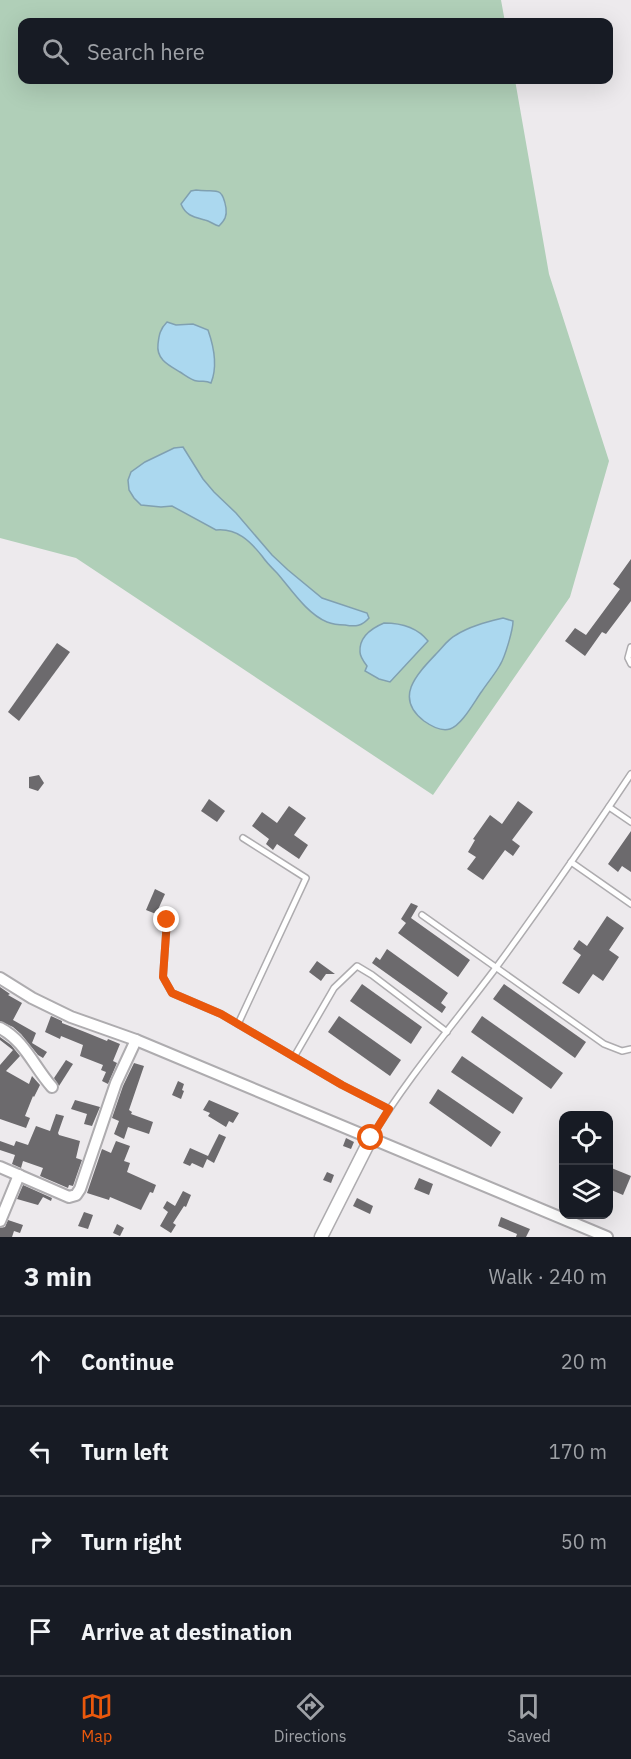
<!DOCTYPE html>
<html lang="en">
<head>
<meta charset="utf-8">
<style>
	body { margin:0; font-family:"IBM Plex Sans",sans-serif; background:#20242c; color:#f1f3f6 }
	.controls { position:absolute; right:18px; bottom:18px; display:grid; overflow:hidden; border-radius:12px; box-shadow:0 6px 24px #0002 }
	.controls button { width:54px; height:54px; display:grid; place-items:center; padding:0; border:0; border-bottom:2px solid #363941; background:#171b24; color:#f1f3f6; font:30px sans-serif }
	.stop { position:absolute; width:18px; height:18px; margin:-14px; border:4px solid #ea580c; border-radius:50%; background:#fff }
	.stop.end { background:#ea580c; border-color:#fff; box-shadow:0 2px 6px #0008 }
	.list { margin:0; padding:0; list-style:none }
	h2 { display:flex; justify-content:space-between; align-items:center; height:78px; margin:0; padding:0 24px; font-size:26px }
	h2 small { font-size:20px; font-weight:400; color:#9ea1a6 }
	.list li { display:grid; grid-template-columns:39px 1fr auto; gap:18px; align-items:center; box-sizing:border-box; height:90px; padding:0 24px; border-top:2px solid #363941 }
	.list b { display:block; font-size:22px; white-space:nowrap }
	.list em { font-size:20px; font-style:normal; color:#9ea1a6 }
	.icon { flex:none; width:33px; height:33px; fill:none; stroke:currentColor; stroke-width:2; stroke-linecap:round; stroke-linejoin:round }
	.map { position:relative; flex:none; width:631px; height:1237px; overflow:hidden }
	.search { position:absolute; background:#171b24; box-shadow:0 6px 24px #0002; left:18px; right:18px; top:18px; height:66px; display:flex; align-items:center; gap:15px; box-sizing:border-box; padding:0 21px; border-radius:12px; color:#9ea1a6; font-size:22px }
	.sheet { height:438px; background:#171b24 }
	nav { display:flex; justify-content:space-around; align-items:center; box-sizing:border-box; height:84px; border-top:2px solid #363941; background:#171b24; font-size:16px; color:#9ea1a6 }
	nav a { display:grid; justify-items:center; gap:3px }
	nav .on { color:#ea580c }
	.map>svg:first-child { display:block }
	.green { fill:#b0cfb8 }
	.water { fill:#abd8ef; stroke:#80a0b0; stroke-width:1.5 }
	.building { fill:#6c6a6d }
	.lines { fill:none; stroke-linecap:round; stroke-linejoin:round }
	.service-casing { stroke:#aeacaf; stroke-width:8 }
	.minor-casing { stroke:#aeacaf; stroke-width:14 }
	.tertiary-casing { stroke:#aeacaf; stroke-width:15 }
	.service { stroke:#fff; stroke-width:5 }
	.minor { stroke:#fff; stroke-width:10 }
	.tertiary { stroke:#fff; stroke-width:12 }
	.route { stroke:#ea580c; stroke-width:8 }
</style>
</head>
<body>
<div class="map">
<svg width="631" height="1237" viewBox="0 0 631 1237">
	<rect width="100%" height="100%" fill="#edeaed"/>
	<path class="green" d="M 0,0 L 501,0 L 505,22 L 22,22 L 22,80 L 515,80 L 549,274 L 609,461 L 570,597 L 433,795 L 76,558 L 0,538 Z"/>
	<g class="water">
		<path d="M 196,190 C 215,193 222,184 226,208 C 227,216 225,220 219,226 C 214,225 210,221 205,220 C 194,217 186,216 181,204 L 191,191 Z"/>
		<path d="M 167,322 L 176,325 L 193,324 L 208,330 C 214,347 218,366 211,383 C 205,380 203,382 197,381 C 191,380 185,375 180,372 C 168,365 156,359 158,344 C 159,335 160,329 167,322 Z"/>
		<path d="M 183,447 L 203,479 L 214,492 L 236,513 L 272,555 L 288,570 L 322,598 L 367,613 L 369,618 C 362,626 356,627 345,625 C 339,625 332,624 327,622 C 307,614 291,589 277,573 C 272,568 266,562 262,556 C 250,541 237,528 216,530 L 172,506 L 161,507 L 141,505 L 134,498 L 129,490 L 128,480 L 131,472 L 145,462 L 174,448 Z"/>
		<path d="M 503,618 L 513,621 C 513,630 505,657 500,665 C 495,674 488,682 482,691 C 474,702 462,725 450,729 C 441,732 431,726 424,721 C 394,698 416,675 436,654 C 442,648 448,639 456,635 C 470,626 487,622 503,618 Z"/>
		<path d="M 384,623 C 401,623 417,627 428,641 L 390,682 L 379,679 L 365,671 L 367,666 C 364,662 360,657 360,652 C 359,637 372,628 384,623 Z"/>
	</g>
	<g class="building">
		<path d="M 631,559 L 631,601 L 606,634 L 602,632 L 585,656 L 565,641 L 575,628 L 586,635 L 620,589 L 613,584 Z"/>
		<path d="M 57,643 L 70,652 L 19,721 L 8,712 Z"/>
		<path d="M 39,775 L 44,783 L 38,791 L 29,788 L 29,777 Z"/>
		<path d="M 209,799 L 225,811 L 217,822 L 201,811 Z"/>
		<path d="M 518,801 L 533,812 L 512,840 L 520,846 L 513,856 L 505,850 L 483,880 L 467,869 L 476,857 L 468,852 L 475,840 L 473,839 L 490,815 L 502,824 Z"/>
		<path d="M 289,806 L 306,818 L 294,835 L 308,845 L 299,859 L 277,844 L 273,850 L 266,844 L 269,839 L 252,826 L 262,812 L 277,823 Z"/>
		<path d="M 631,831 L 631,872 L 622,866 L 618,872 L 608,864 Z"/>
		<path d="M 155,889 L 165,894 L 156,914 L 146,910 Z"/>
		<path d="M 411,903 L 418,906 L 411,918 L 470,960 L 458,977 L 398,933 L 406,923 L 401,919 Z"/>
		<path d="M 607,916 L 624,928 L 609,950 L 619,957 L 603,981 L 593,974 L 579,994 L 562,983 L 581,955 L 573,949 L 579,940 L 587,946 Z"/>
		<path d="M 387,949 L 448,993 L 441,1003 L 446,1007 L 442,1013 L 372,963 L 376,957 L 380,960 Z"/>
		<path d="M 317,961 L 335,974 L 326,974 L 321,981 L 309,972 Z"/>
		<path d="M 362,984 L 422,1027 L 411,1044 L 350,1001 Z"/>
		<path d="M 504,984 L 586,1042 L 575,1058 L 493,999 Z"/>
		<path d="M 0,987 L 10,994 L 8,995 L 22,1003 L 13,1020 L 36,1033 L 32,1043 L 47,1052 L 43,1058 L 38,1055 L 21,1034 L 13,1027 L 0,1021 Z"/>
		<path d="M 51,1016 L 62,1021 L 62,1023 L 85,1032 L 107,1041 L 108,1039 L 120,1044 L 113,1061 L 117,1063 L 108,1084 L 102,1081 L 106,1072 L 101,1070 L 103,1065 L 80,1056 L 83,1045 L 61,1036 L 60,1039 L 45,1032 Z"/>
		<path d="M 339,1016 L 401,1060 L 390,1076 L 328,1032 Z"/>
		<path d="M 482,1016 L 563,1073 L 551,1089 L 471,1032 Z"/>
		<path d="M 0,1037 L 11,1045 L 20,1056 L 6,1071 L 29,1084 L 32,1076 L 40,1085 L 34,1097 L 33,1096 L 25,1116 L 30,1118 L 26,1128 L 0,1119 L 0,1065 L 13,1050 L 0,1040 Z"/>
		<path d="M 462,1056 L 523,1098 L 513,1114 L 451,1072 Z"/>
		<path d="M 66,1060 L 73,1064 L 59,1086 L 54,1078 Z"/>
		<path d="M 134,1063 L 144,1066 L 129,1110 L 132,1112 L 131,1114 L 153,1122 L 149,1134 L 128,1127 L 124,1139 L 114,1134 L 119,1121 L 112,1118 L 123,1086 Z"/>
		<path d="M 178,1081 L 184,1084 L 182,1090 L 184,1091 L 181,1099 L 172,1095 Z"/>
		<path d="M 438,1089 L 501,1132 L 491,1147 L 429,1103 Z"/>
		<path d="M 75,1100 L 100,1107 L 92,1126 L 84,1124 L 87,1114 L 71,1109 Z"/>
		<path d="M 209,1100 L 239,1113 L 233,1123 L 229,1121 L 226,1127 L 208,1116 L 210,1113 L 203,1110 Z"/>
		<path d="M 56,1114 L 64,1116 L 58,1133 L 59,1135 L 80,1141 L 76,1158 L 82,1160 L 73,1186 L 69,1185 L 68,1188 L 40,1176 L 43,1168 L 23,1161 L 21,1168 L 12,1164 L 15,1155 L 0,1150 L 0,1141 L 14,1146 L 16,1141 L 28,1145 L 36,1126 L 50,1131 Z"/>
		<path d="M 219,1134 L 226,1137 L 214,1163 L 207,1159 L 203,1168 L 192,1163 L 190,1166 L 183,1163 L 190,1148 L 208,1156 Z"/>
		<path d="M 346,1138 L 354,1142 L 351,1149 L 343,1146 Z"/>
		<path d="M 116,1141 L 130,1146 L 124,1161 L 130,1163 L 127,1172 L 156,1185 L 153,1193 L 150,1192 L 141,1210 L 110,1197 L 109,1200 L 87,1193 L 102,1149 L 111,1153 Z"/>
		<path d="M 609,1167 L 631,1176 L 623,1195 L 609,1189 Z"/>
		<path d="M 327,1172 L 334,1175 L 331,1183 L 323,1180 Z"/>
		<path d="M 419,1178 L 433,1184 L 429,1195 L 414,1189 Z"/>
		<path d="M 23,1185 L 52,1198 L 51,1201 L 43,1197 L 38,1205 L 17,1199 Z"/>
		<path d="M 183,1191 L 191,1195 L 186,1207 L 184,1206 L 173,1223 L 176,1225 L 171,1233 L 160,1226 L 168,1212 L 163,1208 L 167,1201 L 175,1206 Z"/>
		<path d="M 357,1198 L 373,1206 L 370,1214 L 353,1206 Z"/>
		<path d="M 84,1212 L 93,1215 L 88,1229 L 78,1226 Z"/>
		<path d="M 501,1217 L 530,1229 L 526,1237 L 516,1237 L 517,1234 L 498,1226 Z"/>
		<path d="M 8,1220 L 23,1225 L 20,1233 L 14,1231 L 12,1237 L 0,1237 L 0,1228 L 5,1227 Z"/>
		<path d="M 117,1224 L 124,1228 L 120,1236 L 113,1233 Z"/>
	</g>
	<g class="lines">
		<defs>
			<g id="service">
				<path d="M 631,647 L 628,658 L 631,664"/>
				<path d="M 609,807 L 631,822"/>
				<path d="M 571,862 L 631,904"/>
				<path d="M 422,915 L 604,1044 L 622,1051 L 631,1049"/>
				<path d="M 167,920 L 163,977 L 172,993 L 221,1014 L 342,1085 L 389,1109"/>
				<path d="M 238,1024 L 306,878 L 243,838"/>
				<path d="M 294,1057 L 334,988 L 357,966 L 372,975 L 447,1032"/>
				<path d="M 371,1138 C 407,1078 453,1025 495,969 C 542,905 587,840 631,774"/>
			</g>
			<g id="minor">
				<path d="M 0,978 L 32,998 L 71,1017 L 136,1040 L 607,1237"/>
				<path d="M 0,1028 C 25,1041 34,1067 52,1087"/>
				<path d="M 0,1167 L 69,1197 L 76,1195 L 80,1189 L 116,1083 L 136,1040"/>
				<path d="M 0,1221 L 19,1175"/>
			</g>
			<path id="tertiary" d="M 321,1237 L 371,1138"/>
		</defs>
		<use href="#service" class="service-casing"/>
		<use href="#minor" class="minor-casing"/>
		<use href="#tertiary" class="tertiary-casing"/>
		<use href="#service" class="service"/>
		<use href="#minor" class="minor"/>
		<use href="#tertiary" class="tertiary"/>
	</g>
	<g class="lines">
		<path class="route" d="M 167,920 L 163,977 L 172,993 L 221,1014 L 342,1085 L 389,1109 L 371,1138"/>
	</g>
</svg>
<div class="controls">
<button><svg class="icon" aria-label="locate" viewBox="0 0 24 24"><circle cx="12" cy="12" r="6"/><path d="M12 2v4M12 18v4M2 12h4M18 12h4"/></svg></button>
<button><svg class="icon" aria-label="layers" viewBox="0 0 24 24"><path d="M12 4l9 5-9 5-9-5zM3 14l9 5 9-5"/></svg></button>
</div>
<div class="stop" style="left:371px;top:1138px"></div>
<div class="stop end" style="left:167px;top:920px"></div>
<div class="search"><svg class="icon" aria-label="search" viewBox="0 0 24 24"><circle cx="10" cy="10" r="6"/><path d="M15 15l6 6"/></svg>Search here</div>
</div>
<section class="sheet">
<h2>3 min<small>Walk · 240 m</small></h2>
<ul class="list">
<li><svg class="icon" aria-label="ahead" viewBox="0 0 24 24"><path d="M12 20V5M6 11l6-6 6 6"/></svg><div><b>Continue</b></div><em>20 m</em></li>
<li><svg class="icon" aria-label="left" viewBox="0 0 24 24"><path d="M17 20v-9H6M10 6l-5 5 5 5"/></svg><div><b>Turn left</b></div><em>170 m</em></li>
<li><svg class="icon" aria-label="right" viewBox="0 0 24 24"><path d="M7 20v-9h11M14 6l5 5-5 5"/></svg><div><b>Turn right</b></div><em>50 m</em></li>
<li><svg class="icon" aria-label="arrive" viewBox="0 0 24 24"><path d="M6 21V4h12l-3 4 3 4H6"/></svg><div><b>Arrive at destination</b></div></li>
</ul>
</section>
<nav>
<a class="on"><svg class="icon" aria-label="map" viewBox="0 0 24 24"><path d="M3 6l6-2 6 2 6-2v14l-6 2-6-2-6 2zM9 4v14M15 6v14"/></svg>Map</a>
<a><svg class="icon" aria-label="directions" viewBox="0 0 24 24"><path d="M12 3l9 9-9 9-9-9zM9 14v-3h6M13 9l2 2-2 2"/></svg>Directions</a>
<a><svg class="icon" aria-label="saved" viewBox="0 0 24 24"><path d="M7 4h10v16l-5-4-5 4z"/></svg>Saved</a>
</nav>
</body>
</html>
